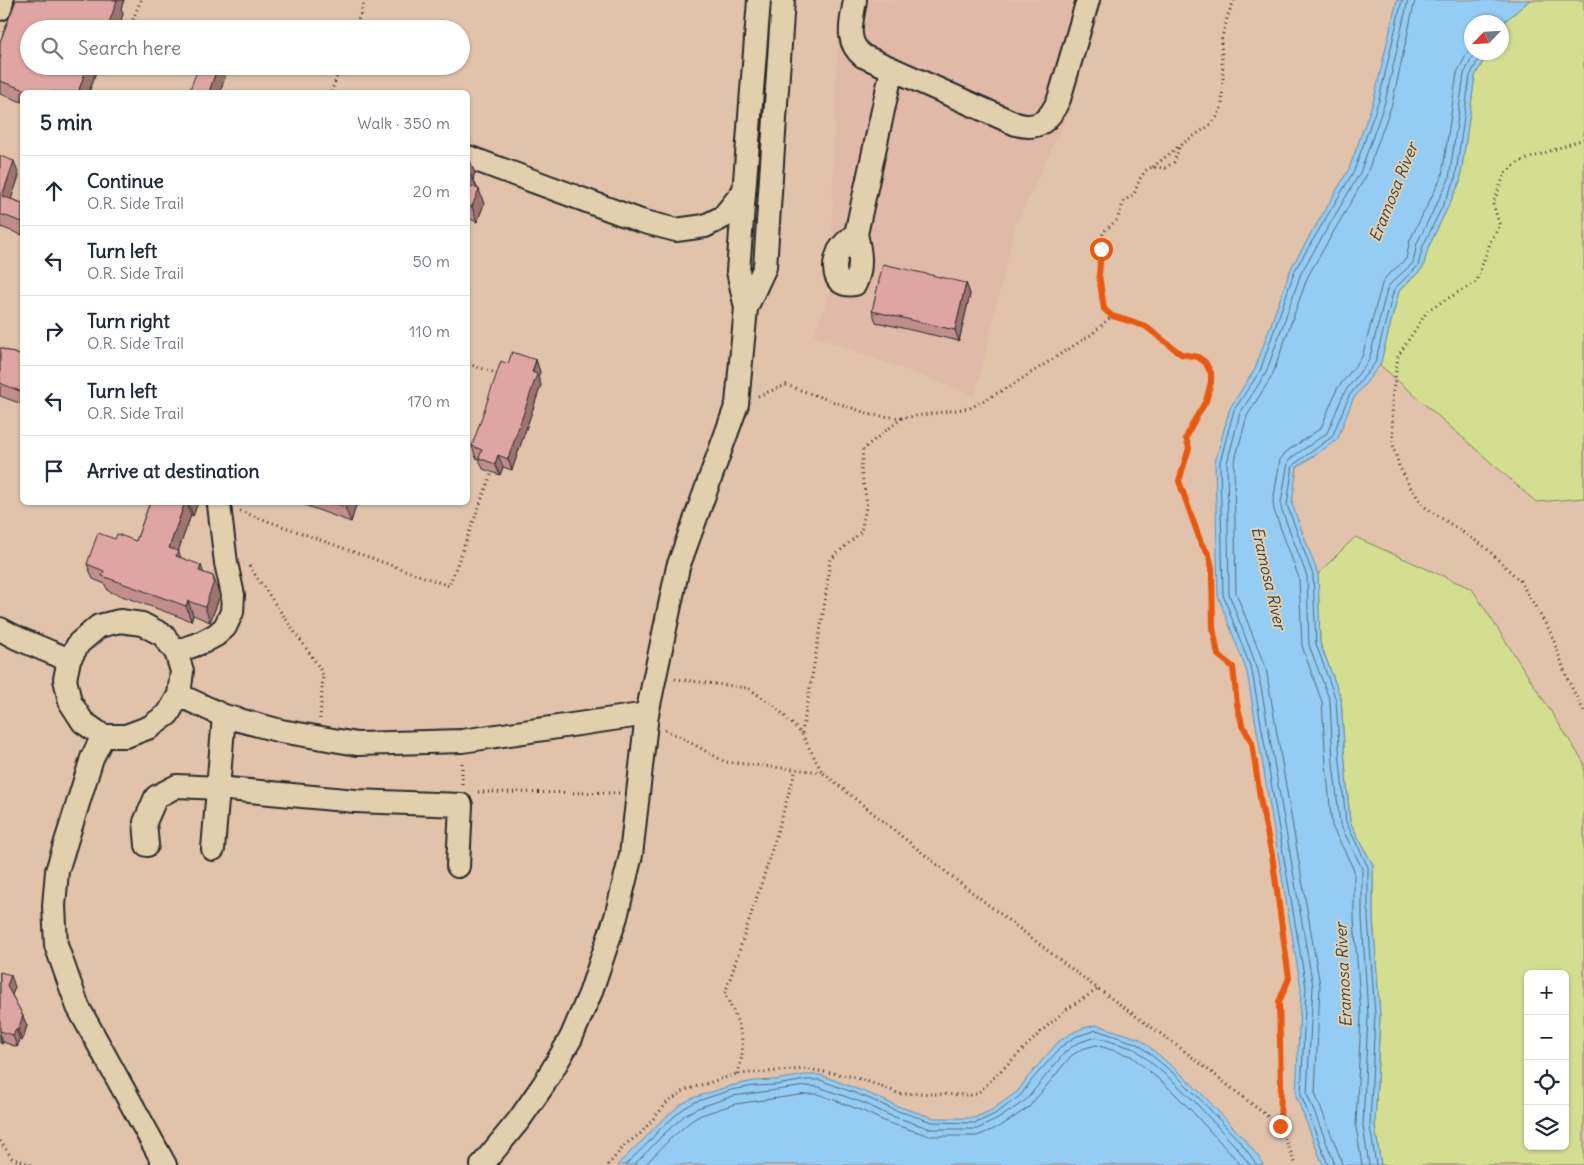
<!DOCTYPE html>
<html lang="en">
<head>
<meta charset="utf-8">
<style>
	body { margin:0; font-family:Delius,sans-serif; background:#f6f6f7; color:#1f2937 }
	.controls { position:absolute; right:15px; bottom:15px; display:grid; overflow:hidden; border-radius:8px; box-shadow:0 1px 4px #0004 }
	.controls button { width:45px; height:45px; display:grid; place-items:center; padding:0; border:0; border-bottom:1px solid #e0e1e3; background:#fff; color:#1f2937; font:25px sans-serif }
	.compass { position:absolute; left:1464px; top:15px; width:45px; height:45px; border-radius:50%; background:#fff; box-shadow:0 1px 4px #0004; rotate:245deg }
	.stop { position:absolute; width:15px; height:15px; margin:-11px; border:4px solid #ea580c; border-radius:50%; background:#fff }
	.stop.end { background:#ea580c; border-color:#fff; box-shadow:0 1px 5px #0008 }
	.list { margin:0; padding:0; list-style:none }
	h2 { display:flex; justify-content:space-between; align-items:center; height:65px; margin:0; padding:0 20px; font-size:21px }
	h2 small { font-size:16px; font-weight:400; color:#747a83 }
	.list li { display:grid; grid-template-columns:32px 1fr auto; gap:15px; align-items:center; box-sizing:border-box; height:70px; padding:0 20px; border-top:1px solid #e0e1e3 }
	.list b { display:block; font-size:19px; white-space:nowrap }
	.list p { margin:0; font-size:16px; white-space:nowrap; color:#747a83 }
	.list em { font-size:16px; font-style:normal; color:#747a83 }
	.icon { flex:none; width:28px; height:28px; fill:none; stroke:currentColor; stroke-width:2; stroke-linecap:round; stroke-linejoin:round }
	.map { position:relative; flex:none; width:1584px; height:1165px; overflow:hidden }
	.search { position:absolute; background:#fff; box-shadow:0 1px 4px #0004; left:20px; top:20px; width:450px; height:55px; display:flex; align-items:center; gap:12px; box-sizing:border-box; padding:0 18px; border-radius:28px; color:#747a83; font-size:19px }
	.panel { position:absolute; background:#fff; box-shadow:0 1px 4px #0004; left:20px; top:90px; width:450px; height:415px; border-radius:8px }
	.map>svg:first-child { display:block }
	.built { fill:#e0b9a8 }
	.green { fill:#d3de91; stroke:#7f845e; fill-rule:evenodd }
	.water { fill:#94ccf3; stroke:#6a8ca3 }
	.lines { fill:none; stroke-linecap:round; stroke-linejoin:round }
	.shore { stroke:#556b7b; stroke-width:1 }
	.minor-casing { stroke:#2b2b2b; stroke-width:26 }
	.path { stroke:#2b2b2b; stroke-width:3; stroke-dasharray:1 4; stroke-linecap:butt }
	.minor { stroke:#e2cfad; stroke-width:22 }
	.wall { fill:#c08e8b; stroke:#2b2b2b }
	.shaded-wall { fill:#9c7471; stroke:#2b2b2b }
	.building { fill:#dfa5a2; stroke:#2b2b2b }
	.route { stroke:#ea580c; stroke-width:6 }
	.labels { text-anchor:middle; dominant-baseline:central; stroke-width:4; stroke-linejoin:round; paint-order:stroke }
	.water-label { font-size:16px; font-style:italic; fill:#3b4349; stroke:#e2cfad }
</style>
</head>
<body>
<div class="map">
<svg width="1584" height="1165" viewBox="0 0 1584 1165">
	<rect width="100%" height="100%" fill="#e1c2aa"/>
	<filter id="ink" filterUnits="userSpaceOnUse"><feTurbulence type="fractalNoise" baseFrequency=".02" numOctaves="2"/><feDisplacementMap in="SourceGraphic" scale="10" xChannelSelector="R" yChannelSelector="G"/><feConvolveMatrix kernelMatrix="1 2 1 2 8 2 1 2 1" color-interpolation-filters="sRGB"/></filter>
	<g filter="url(#ink)">
		<path class="built" d="M 842,0 L 1102,0 L 1070,110 L 1015,226 L 975,395 L 814,336 L 830,292 L 838,27 Z"/>
		<g class="green">
			<path d="M 1530,0 L 1584,0 L 1584,498 L 1536,502 L 1380,365 L 1399,291 L 1423,268 L 1428,248 L 1460,182 L 1475,76 L 1488,53 L 1502,52 L 1502,27 L 1505,21 Z"/>
			<path d="M 1355,537 L 1472,589 L 1584,763 L 1584,1165 L 1381,1165 L 1375,1126 L 1380,1015 L 1373,918 L 1373,865 L 1350,822 L 1345,762 L 1341,698 L 1320,643 L 1318,574 ZM 1528,974 L 1565,974 L 1565,1146 L 1528,1146 Z"/>
		</g>
		<g class="water">
			<path d="M 1397,0 L 1530,0 L 1505,21 L 1502,27 L 1502,22 L 1472,22 L 1472,52 L 1488,53 L 1475,76 L 1460,182 L 1428,248 L 1423,268 L 1399,291 L 1380,365 L 1353,399 L 1337,440 L 1297,467 L 1292,504 L 1318,574 L 1320,643 L 1341,698 L 1345,762 L 1350,822 L 1373,865 L 1373,918 L 1380,1015 L 1375,1126 L 1381,1165 L 1323,1165 L 1296,1096 L 1301,988 L 1247,672 L 1218,596 L 1215,462 L 1230,408 L 1255,369 L 1291,268 L 1349,169 L 1374,99 Z"/>
			<path d="M 1097,1025 L 1140,1039 L 1181,1074 L 1203,1095 L 1245,1140 L 1260,1159 L 1263,1165 L 617,1165 L 644,1139 L 657,1125 L 680,1105 L 693,1098 L 730,1086 L 754,1081 L 775,1080 L 805,1075 L 821,1075 L 870,1094 L 894,1105 L 934,1118 L 974,1118 L 992,1110 L 1018,1091 L 1027,1078 L 1058,1042 L 1072,1033 L 1083,1028 Z"/>
		</g>
		<g class="lines">
			<g class="shore">
				<path d="M 625,1165 L 648,1143 L 660,1129 L 683,1109 L 695,1102 L 731,1090 L 754,1086 L 776,1085 L 806,1080 L 820,1080 L 868,1098 L 892,1109 L 932,1122 L 976,1123 L 995,1114 L 1021,1095 L 1031,1081 L 1062,1046 L 1075,1037 L 1096,1030 L 1138,1044 L 1178,1077 L 1199,1098 L 1242,1144 L 1257,1165"/>
				<path d="M 634,1165 L 665,1133 L 686,1114 L 698,1108 L 733,1096 L 806,1086 L 819,1087 L 866,1104 L 889,1115 L 931,1129 L 977,1129 L 998,1119 L 1026,1100 L 1066,1051 L 1078,1043 L 1096,1037 L 1135,1049 L 1174,1082 L 1195,1102 L 1237,1148 L 1250,1165"/>
				<path d="M 645,1165 L 670,1139 L 691,1121 L 701,1115 L 735,1104 L 807,1094 L 818,1094 L 863,1111 L 886,1122 L 930,1136 L 977,1136 L 1001,1126 L 1029,1107 L 1071,1056 L 1082,1049 L 1096,1045 L 1131,1056 L 1169,1088 L 1189,1108 L 1241,1165"/>
				<path d="M 1328,1165 L 1301,1095 L 1306,987 L 1252,671 L 1223,595 L 1220,462 L 1234,410 L 1260,371 L 1295,270 L 1354,171 L 1379,100 L 1402,0"/>
				<path d="M 1334,1165 L 1333,1159 L 1307,1094 L 1313,986 L 1258,670 L 1229,594 L 1227,463 L 1240,413 L 1266,373 L 1301,273 L 1360,173 L 1385,102 L 1408,0"/>
				<path d="M 1342,1165 L 1340,1157 L 1315,1093 L 1320,985 L 1266,669 L 1236,593 L 1234,464 L 1247,416 L 1272,376 L 1308,276 L 1366,176 L 1392,104 L 1415,0"/>
				<path d="M 1362,1165 L 1356,1126 L 1361,1015 L 1354,919 L 1354,870 L 1332,826 L 1326,764 L 1322,702 L 1302,646 L 1299,578 L 1274,510 L 1273,502 L 1280,460 L 1286,452 L 1321,428 L 1337,389 L 1362,357 L 1382,284 L 1386,277 L 1406,259 L 1410,240 L 1442,176 L 1457,73 L 1472,44"/>
				<path d="M 1369,1165 L 1363,1126 L 1368,1015 L 1362,918 L 1362,868 L 1340,824 L 1333,763 L 1330,701 L 1309,645 L 1307,576 L 1281,508 L 1281,503 L 1288,462 L 1291,458 L 1327,433 L 1344,393 L 1369,360 L 1388,286 L 1413,263 L 1417,243 L 1449,179 L 1464,74 L 1475,52"/>
				<path d="M 1376,1165 L 1370,1126 L 1375,1015 L 1368,918 L 1368,867 L 1346,822 L 1340,762 L 1336,700 L 1316,644 L 1313,575 L 1287,505 L 1293,465 L 1332,437 L 1349,396 L 1375,363 L 1394,289 L 1418,266 L 1423,246 L 1455,180 L 1470,76 L 1482,52"/>
			</g>
			<defs>
				<g id="minor">
					<path d="M 855,0 C 852,21 844,41 863,56 L 1016,124 C 1040,131 1050,119 1059,99 L 1088,0"/>
					<path d="M 0,9 L 2,0"/>
					<path d="M 468,157 L 641,221 L 676,230 L 705,226 L 723,217 L 744,191"/>
					<path d="M 856,234 C 849,239 843,244 839,251 C 832,267 833,288 855,284 C 863,267 860,251 856,234 L 892,69"/>
					<path d="M 746,308 L 738,271 L 759,0"/>
					<path d="M 120,621 L 142,624 L 163,635 L 176,652 L 182,671 L 179,695 L 168,714 L 150,727 L 126,736 L 103,736 L 83,722 L 70,702 L 65,679 L 69,660 L 79,643 L 99,626 Z"/>
					<path d="M 0,629 L 17,638 L 69,660"/>
					<path d="M 176,652 L 203,642 L 216,635 L 225,627 L 232,612 L 233,595 L 226,563 L 219,505"/>
					<path d="M 179,695 L 224,716 L 281,731 L 357,744 L 462,741 L 647,714"/>
					<path d="M 103,736 L 92,758 L 57,871 L 54,906 L 56,945 L 78,1007 L 165,1165"/>
					<path d="M 147,845 L 145,822 L 156,797 L 177,786 L 218,788 L 355,801 L 461,805 L 458,866"/>
					<path d="M 213,849 L 224,716"/>
					<path d="M 482,1165 L 519,1120 L 544,1084 L 571,1038 L 590,994 L 616,917 L 631,855 L 647,714 L 678,567 L 737,404 L 746,308 L 765,267 L 783,0"/>
				</g>
			</defs>
			<use href="#minor" class="minor-casing"/>
			<g class="path">
				<path d="M 1234,0 L 1228,15 L 1221,41 L 1223,77 L 1222,105 L 1218,116 L 1209,126 L 1180,145 L 1174,162 L 1165,168 L 1152,167 L 1145,171 L 1140,179 L 1134,194 L 1124,201 L 1117,220 L 1103,232 L 1099,275 L 1104,309 L 1112,316 L 1145,326 L 1181,354 L 1198,357 L 1205,362 L 1211,373 L 1211,382 L 1206,401 L 1194,421 L 1186,438 L 1189,448 L 1179,481 L 1201,543 L 1209,555 L 1212,568 L 1213,628 L 1218,655 L 1233,667 L 1237,704 L 1242,724 L 1252,743 L 1261,804 L 1272,855 L 1289,978 L 1279,1002 L 1281,1084 L 1280,1126"/>
				<path d="M 131,24 L 141,0"/>
				<path d="M 355,29 L 365,0"/>
				<path d="M 331,92 L 341,66"/>
				<path d="M 1584,139 L 1519,162 L 1505,173 L 1493,204 L 1500,226 L 1491,240 L 1476,282 L 1428,310 L 1398,356 L 1392,399 L 1393,445 L 1399,466 L 1412,490 L 1425,507 L 1485,547 L 1520,581 L 1551,633 L 1567,678 L 1584,712"/>
				<path d="M 1153,167 L 1179,146"/>
				<path d="M 468,364 L 499,374"/>
				<path d="M 758,396 L 786,385 L 872,415 L 902,418 L 970,408 L 1012,385 L 1092,334 L 1112,316"/>
				<path d="M 240,511 L 449,586 L 492,472"/>
				<path d="M 249,566 L 319,667 L 323,675 L 320,719"/>
				<path d="M 675,679 L 748,688 L 775,706 L 802,734 L 822,772 L 951,876 L 1090,983 L 1183,1050 L 1280,1126 L 1296,1165"/>
				<path d="M 665,730 L 681,737 L 725,762 L 822,772"/>
				<path d="M 802,733 L 825,602 L 830,560 L 861,532 L 867,502 L 861,471 L 863,449 L 902,418"/>
				<path d="M 462,784 L 462,761"/>
				<path d="M 478,792 L 619,793"/>
				<path d="M 737,1074 C 749,1043 739,1022 725,994 L 768,863 L 796,769"/>
				<path d="M 0,1141 L 12,1158 L 32,1165"/>
				<path d="M 608,1165 L 626,1144 L 640,1134 L 667,1103 L 685,1090 L 737,1074 L 807,1069 L 855,1077 L 891,1090 L 899,1094 L 919,1093 L 931,1094 L 971,1095 L 977,1094 L 1045,1028 L 1067,1009 L 1098,989"/>
			</g>
			<use href="#minor" class="minor"/>
		</g>
		<g class="wall">
			<path d="M 16,0 L 124,0 L 121,8 L 123,14 L 118,29 L 29,29 L 29,66 L 98,66 L 89,92 L 22,92 L 22,102 L 0,94 L 0,42 Z"/>
			<path d="M 0,156 L 19,176 L 11,199 L 22,203 L 22,235 L 1,227 L 0,229 Z"/>
			<path d="M 468,158 L 469,159 L 475,173 L 473,178 L 484,204 L 477,222 L 468,218 L 468,219 Z"/>
			<path d="M 966,283 L 970,294 L 959,341 L 876,322 L 872,311 Z"/>
			<path d="M 0,348 L 22,356 L 22,404 L 0,396 Z"/>
			<path d="M 536,360 L 540,372 L 538,377 L 541,385 L 512,470 L 503,467 L 500,475 L 483,469 L 479,459 L 476,458 L 472,446 Z"/>
			<path d="M 150,502 L 198,502 L 193,516 L 191,515 L 178,551 L 181,558 L 204,573 L 213,576 L 220,596 L 210,622 L 193,615 L 191,621 L 108,591 L 105,584 L 93,579 L 87,564 L 115,539 L 136,541 Z"/>
			<path d="M 296,502 L 357,502 L 351,522 Z"/>
			<path d="M 0,972 L 15,987 L 12,995 L 21,1012 L 27,1026 L 22,1041 L 20,1040 L 17,1047 L 3,1042 L 2,1044 L 0,1043 Z"/>
		</g>
		<g class="shaded-wall">
			<path d="M 115,0 L 124,0 L 121,8 L 123,14 L 118,29 L 107,29 Z"/>
			<path d="M 87,66 L 98,66 L 89,92 L 79,92 L 79,90 Z"/>
			<path d="M 218,66 L 229,66 L 220,92 L 209,92 Z"/>
			<path d="M 469,159 L 475,173 L 473,178 L 478,191 L 479,189 L 484,204 L 477,222 L 472,207 L 474,200 L 468,183 L 468,164 Z"/>
			<path d="M 14,161 L 19,176 L 7,211 L 2,196 Z"/>
			<path d="M 966,283 L 970,294 L 959,341 L 955,330 Z"/>
			<path d="M 536,360 L 540,372 L 538,377 L 541,385 L 512,470 L 508,459 Z"/>
			<path d="M 498,455 L 503,467 L 500,475 L 495,464 Z"/>
			<path d="M 185,502 L 186,502 L 191,515 L 174,563 L 169,548 Z"/>
			<path d="M 188,502 L 198,502 L 193,516 Z"/>
			<path d="M 347,502 L 357,502 L 351,522 L 345,507 Z"/>
			<path d="M 178,551 L 184,566 L 176,556 Z"/>
			<path d="M 201,565 L 206,580 L 199,571 Z"/>
			<path d="M 213,576 L 220,596 L 210,622 L 205,607 Z"/>
			<path d="M 188,601 L 193,615 L 191,621 L 186,606 Z"/>
			<path d="M 11,975 L 15,987 L 11,997 L 7,986 Z"/>
			<path d="M 21,1012 L 27,1026 L 22,1041 L 18,1030 Z"/>
			<path d="M 16,1029 L 20,1040 L 17,1047 L 13,1035 Z"/>
			<path d="M 0,1034 L 3,1042 L 2,1044 L 0,1039 Z"/>
		</g>
		<g class="building">
			<path d="M 16,0 L 117,0 L 107,29 L 29,29 L 29,66 L 87,66 L 79,90 L 85,92 L 31,92 L 0,81 L 0,59 L 1,55 L 0,55 L 0,42 Z"/>
			<path d="M 199,66 L 218,66 L 209,92 L 189,92 Z"/>
			<path d="M 0,156 L 14,161 L 2,196 L 22,203 L 22,222 L 0,214 Z"/>
			<path d="M 468,175 L 472,176 L 469,186 L 479,189 L 472,207 L 468,205 Z"/>
			<path d="M 883,264 L 966,283 L 955,330 L 872,311 Z"/>
			<path d="M 0,348 L 22,356 L 22,392 L 0,383 Z"/>
			<path d="M 512,352 L 536,360 L 532,372 L 537,374 L 508,459 L 498,455 L 495,464 L 479,458 L 482,450 L 472,446 L 501,361 L 508,364 Z"/>
			<path d="M 150,502 L 185,502 L 169,548 L 178,551 L 176,556 L 201,565 L 199,571 L 213,576 L 214,581 L 205,607 L 188,601 L 186,606 L 102,576 L 104,571 L 87,564 L 98,533 L 115,539 L 117,534 L 136,541 Z"/>
			<path d="M 332,502 L 347,502 L 345,507 Z"/>
			<path d="M 0,972 L 11,975 L 7,986 L 21,1012 L 21,1014 L 23,1015 L 18,1030 L 16,1029 L 13,1035 L 0,1031 Z"/>
		</g>
	</g>
	<g class="lines" filter="url(#ink)">
		<path class="route" d="M 1101,249 L 1099,275 L 1104,309 L 1112,316 L 1145,326 L 1181,354 L 1198,357 L 1205,362 L 1211,373 L 1211,382 L 1206,401 L 1194,421 L 1186,438 L 1189,448 L 1179,481 L 1201,543 L 1209,555 L 1212,568 L 1213,628 L 1218,655 L 1233,667 L 1237,704 L 1242,724 L 1252,743 L 1261,804 L 1272,855 L 1289,978 L 1279,1002 L 1281,1084 L 1280,1126"/>
	</g>
	<g class="labels">
		<g class="water-label">
			<text transform="translate(1393 192) rotate(-68)">Eramosa River</text>
			<text transform="translate(1269 578) rotate(77)">Eramosa River</text>
			<text transform="translate(1343 975) rotate(-93)">Eramosa River</text>
		</g>
	</g>
</svg>
<div class="controls">
<button>+</button>
<button>−</button>
<button><svg class="icon" aria-label="locate" viewBox="0 0 24 24"><circle cx="12" cy="12" r="6"/><path d="M12 2v4M12 18v4M2 12h4M18 12h4"/></svg></button>
<button><svg class="icon" aria-label="layers" viewBox="0 0 24 24"><path d="M12 4l9 5-9 5-9-5zM3 14l9 5 9-5"/></svg></button>
</div>
<svg class="compass" viewBox="-18 -18 36 36"><path d="M0-13l5 13h-10z" fill="#e53935"/><path d="M0 13l5-13h-10z" fill="#747a83"/></svg>
<div class="stop" style="left:1101px;top:249px"></div>
<div class="stop end" style="left:1280px;top:1126px"></div>
<div class="search"><svg class="icon" aria-label="search" viewBox="0 0 24 24"><circle cx="10" cy="10" r="6"/><path d="M15 15l6 6"/></svg>Search here</div>
<section class="panel">
<h2>5 min<small>Walk · 350 m</small></h2>
<ul class="list">
<li><svg class="icon" aria-label="ahead" viewBox="0 0 24 24"><path d="M12 20V5M6 11l6-6 6 6"/></svg><div><b>Continue</b><p>O.R. Side Trail</p></div><em>20 m</em></li>
<li><svg class="icon" aria-label="left" viewBox="0 0 24 24"><path d="M17 20v-9H6M10 6l-5 5 5 5"/></svg><div><b>Turn left</b><p>O.R. Side Trail</p></div><em>50 m</em></li>
<li><svg class="icon" aria-label="right" viewBox="0 0 24 24"><path d="M7 20v-9h11M14 6l5 5-5 5"/></svg><div><b>Turn right</b><p>O.R. Side Trail</p></div><em>110 m</em></li>
<li><svg class="icon" aria-label="left" viewBox="0 0 24 24"><path d="M17 20v-9H6M10 6l-5 5 5 5"/></svg><div><b>Turn left</b><p>O.R. Side Trail</p></div><em>170 m</em></li>
<li><svg class="icon" aria-label="arrive" viewBox="0 0 24 24"><path d="M6 21V4h12l-3 4 3 4H6"/></svg><div><b>Arrive at destination</b></div></li>
</ul>
</section>
</div>
</body>
</html>
